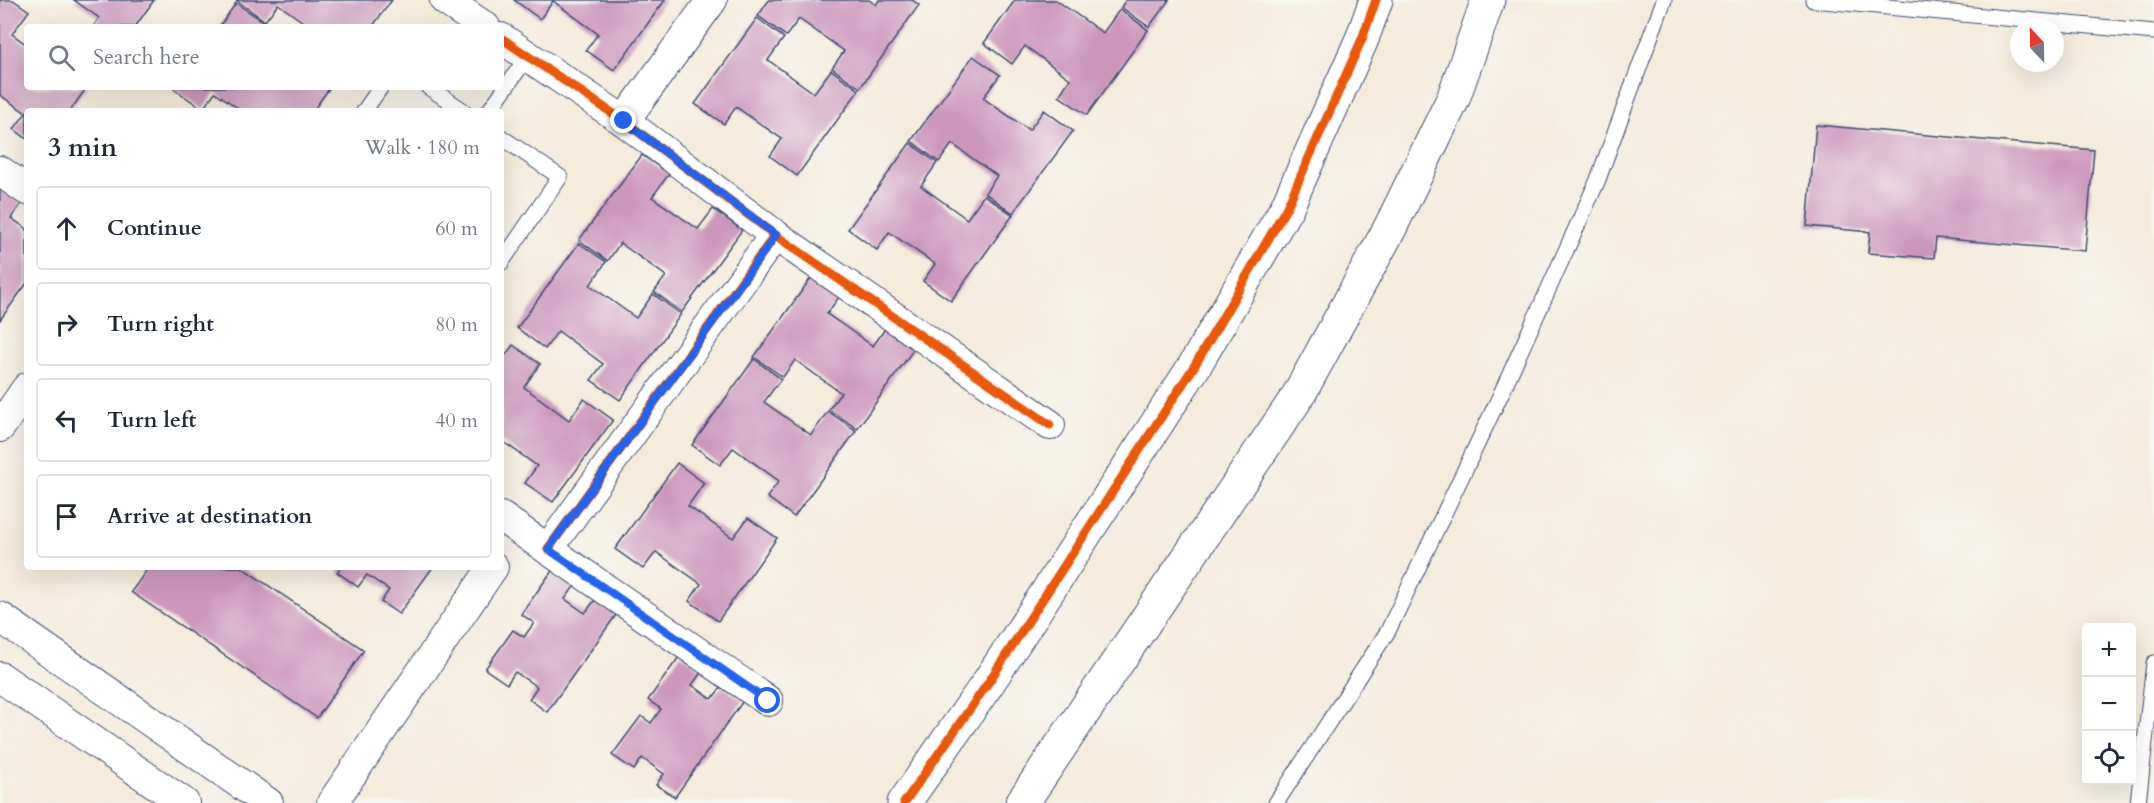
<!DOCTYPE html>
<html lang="en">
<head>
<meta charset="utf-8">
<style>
	body { margin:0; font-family:Cardo,serif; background:#f6f6f7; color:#1f2937 }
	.controls { position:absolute; right:18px; bottom:18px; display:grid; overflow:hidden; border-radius:6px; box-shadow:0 6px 24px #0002 }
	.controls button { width:54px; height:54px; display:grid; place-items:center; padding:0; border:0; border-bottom:2px solid #e0e1e3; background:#fff; color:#1f2937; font:30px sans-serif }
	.compass { position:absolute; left:2010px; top:18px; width:54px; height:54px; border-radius:50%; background:#fff; box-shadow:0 6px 24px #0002; rotate:338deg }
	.stop { position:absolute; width:18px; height:18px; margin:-14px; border:4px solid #2563eb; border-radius:50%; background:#fff }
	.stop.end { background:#2563eb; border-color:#fff; box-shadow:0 2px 6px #0008 }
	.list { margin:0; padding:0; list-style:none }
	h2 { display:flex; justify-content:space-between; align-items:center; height:78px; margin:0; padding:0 24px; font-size:26px }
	h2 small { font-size:20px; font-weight:400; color:#747a83 }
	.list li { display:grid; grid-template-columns:39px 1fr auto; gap:18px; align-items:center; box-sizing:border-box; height:84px; margin:0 12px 12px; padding:0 12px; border:2px solid #e0e1e3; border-radius:6px }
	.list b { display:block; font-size:22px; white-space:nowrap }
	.list em { font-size:20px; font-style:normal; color:#747a83 }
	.icon { flex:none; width:33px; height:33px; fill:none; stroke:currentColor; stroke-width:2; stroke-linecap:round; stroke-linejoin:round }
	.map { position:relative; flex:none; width:2154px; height:803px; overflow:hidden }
	.search { position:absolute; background:#fff; box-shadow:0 6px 24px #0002; left:24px; top:24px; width:480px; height:66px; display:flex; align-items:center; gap:15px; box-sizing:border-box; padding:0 21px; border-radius:6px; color:#747a83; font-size:22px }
	.panel { position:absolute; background:#fff; box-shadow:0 6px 24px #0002; left:24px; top:108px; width:480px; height:462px; border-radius:6px }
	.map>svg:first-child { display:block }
	.building { fill:#cb97bb }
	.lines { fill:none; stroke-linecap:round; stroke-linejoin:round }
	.service-casing { stroke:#3c4b71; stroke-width:17 }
	.minor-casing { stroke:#3c4b71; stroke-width:32 }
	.tertiary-casing { stroke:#3c4b71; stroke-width:35 }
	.service { stroke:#fff; stroke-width:15 }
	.minor { stroke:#fff; stroke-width:30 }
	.tertiary { stroke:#fff; stroke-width:33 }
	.cycleway-casing { stroke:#f6f6f2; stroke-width:13 }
	.cycleway { stroke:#e8590c; stroke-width:9 }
	.route { stroke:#2563eb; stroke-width:8 }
</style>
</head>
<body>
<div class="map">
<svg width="2154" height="803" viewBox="0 0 2154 803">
	<rect width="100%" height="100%" fill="#f6f6f2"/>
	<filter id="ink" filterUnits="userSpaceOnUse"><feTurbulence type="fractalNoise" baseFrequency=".0167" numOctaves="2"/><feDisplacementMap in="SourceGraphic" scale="12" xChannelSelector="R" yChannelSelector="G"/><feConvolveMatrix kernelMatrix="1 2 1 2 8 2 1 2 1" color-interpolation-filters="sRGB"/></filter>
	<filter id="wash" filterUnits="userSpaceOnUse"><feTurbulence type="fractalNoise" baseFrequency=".008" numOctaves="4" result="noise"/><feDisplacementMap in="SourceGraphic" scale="24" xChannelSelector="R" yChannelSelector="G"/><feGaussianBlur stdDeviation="1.35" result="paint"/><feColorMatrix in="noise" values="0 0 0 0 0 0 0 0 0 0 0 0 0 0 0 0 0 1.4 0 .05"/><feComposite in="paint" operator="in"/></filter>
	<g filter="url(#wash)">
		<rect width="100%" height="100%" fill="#f4ebdb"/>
		<g id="blocks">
			<g class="building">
				<path d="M 0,0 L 13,0 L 29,11 L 12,34 L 27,45 L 27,87 L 87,87 L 70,111 L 27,111 L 27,139 L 14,129 L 26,113 L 0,95 Z"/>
				<path d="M 74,0 L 154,0 L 135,27 L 93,27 L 99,18 Z"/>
				<path d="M 236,0 L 392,0 L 372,27 L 310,27 L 278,4 L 265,21 Z"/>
				<path d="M 514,0 L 665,0 L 614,70 L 586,50 L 598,34 L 553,1 L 540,19 Z"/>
				<path d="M 769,0 L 869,0 L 876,5 L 879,0 L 912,0 L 919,5 L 860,88 L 832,68 L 844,51 L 799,19 L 786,36 L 758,16 Z"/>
				<path d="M 1015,0 L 1056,0 L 1103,33 L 1120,9 L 1148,30 L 1087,115 L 1059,96 L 1070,79 L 1025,46 L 1012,64 L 984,43 Z"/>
				<path d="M 1126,0 L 1169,0 L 1149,27 L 1121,7 Z"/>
				<path d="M 236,3 L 264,22 L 260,27 L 219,27 Z"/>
				<path d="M 757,18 L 784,38 L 768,60 L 814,93 L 831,70 L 859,90 L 797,176 L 770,156 L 782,139 L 736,107 L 724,124 L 695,104 Z"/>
				<path d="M 973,56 L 1000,75 L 983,98 L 1029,130 L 1044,110 L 1073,131 L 1013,213 L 985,193 L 997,176 L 952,144 L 939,162 L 911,141 Z"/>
				<path d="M 175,87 L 330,87 L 313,111 L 242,111 L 215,92 L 203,109 L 174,89 Z"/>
				<path d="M 1816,125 L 2094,150 L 2085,251 L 1936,238 L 1934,258 L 1868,253 L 1870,232 L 1807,226 Z"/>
				<path d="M 910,143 L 937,163 L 921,186 L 967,219 L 984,195 L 1013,215 L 951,301 L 923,281 L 935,264 L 889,232 L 877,250 L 848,229 Z"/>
				<path d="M 642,155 L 669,174 L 652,197 L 698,229 L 713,209 L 742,230 L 682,312 L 654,292 L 666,276 L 620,243 L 608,261 L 579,240 Z"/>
				<path d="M 0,187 L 22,203 L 11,218 L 27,229 L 27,283 L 0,320 Z"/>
				<path d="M 579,243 L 606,262 L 590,285 L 636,318 L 653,294 L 681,314 L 620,400 L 591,380 L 603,364 L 558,331 L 545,349 L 517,328 Z"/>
				<path d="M 816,271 L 843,291 L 827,314 L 873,346 L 887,326 L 916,346 L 857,429 L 829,409 L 841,393 L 795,360 L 783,377 L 754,357 Z"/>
				<path d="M 513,345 L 540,364 L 524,387 L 569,420 L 584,399 L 613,420 L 553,502 L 525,483 L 537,466 L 501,440 L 501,361 Z"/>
				<path d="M 754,359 L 781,379 L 764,402 L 811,435 L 828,411 L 856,431 L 794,517 L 767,497 L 779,481 L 733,448 L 720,465 L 692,445 Z"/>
				<path d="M 677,463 L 704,483 L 688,506 L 733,538 L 748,518 L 777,538 L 718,621 L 689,601 L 701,584 L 656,552 L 643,569 L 615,549 Z"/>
				<path d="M 149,567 L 241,567 L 364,650 L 317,718 L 131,592 Z"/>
				<path d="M 341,567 L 433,567 L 399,614 L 381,602 L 389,590 L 367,575 L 358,587 L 337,572 Z"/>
				<path d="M 554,568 L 576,584 L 565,599 L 585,613 L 595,600 L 616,615 L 547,712 L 529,699 L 537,687 L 515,672 L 507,684 L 485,669 L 513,630 L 524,637 L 534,623 L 521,614 Z"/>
				<path d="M 681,654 L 703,670 L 692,685 L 712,699 L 722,686 L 743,701 L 675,797 L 656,785 L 664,774 L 642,758 L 634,770 L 612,755 L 641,716 L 651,723 L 661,709 L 648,700 Z"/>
			</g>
		</g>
	</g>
	<g filter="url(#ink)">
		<use href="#blocks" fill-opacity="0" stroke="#3c4b71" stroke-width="1.5"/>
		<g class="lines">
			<defs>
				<g id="service">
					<path d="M 1813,0 L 2154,32"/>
					<path d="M 428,87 L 464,111"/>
					<path d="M 364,111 L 381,87"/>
					<path d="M 489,111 L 528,56"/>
					<path d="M 501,137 L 560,177 L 501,263"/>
					<path d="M 1276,803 L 1388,631 L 1500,396 L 1597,182 L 1664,0"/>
					<path d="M 2138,803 L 2154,663"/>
				</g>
				<g id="minor">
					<path d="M 445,0 L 485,27"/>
					<path d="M 501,38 L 624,121 L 775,235 L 1050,425"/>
					<path d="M 624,121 L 712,0"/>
					<path d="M 0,171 L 27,190"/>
					<path d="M 0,427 L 27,388"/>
					<path d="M 501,517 L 768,701"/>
					<path d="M 548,549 L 775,235"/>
					<path d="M 0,617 L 268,803"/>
					<path d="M 0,677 L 184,803"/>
					<path d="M 332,803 L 493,567"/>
				</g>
				<g id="tertiary">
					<path d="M 904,803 L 988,683 L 1195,365 L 1287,207 L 1362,39 L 1376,0"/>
					<path d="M 1022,803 L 1298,396 L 1390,228 L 1453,99 L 1488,0"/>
				</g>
			</defs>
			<use href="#service" class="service-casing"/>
			<use href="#minor" class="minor-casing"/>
			<use href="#tertiary" class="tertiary-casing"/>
			<use href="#service" class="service"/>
			<use href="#minor" class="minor"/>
			<use href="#tertiary" class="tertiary"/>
			<defs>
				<g id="cycleway">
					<path d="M 501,38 L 624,121 L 775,235 L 1050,425"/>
					<path d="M 548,549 L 775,235"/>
					<path d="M 904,803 L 988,683 L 1195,365 L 1287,207 L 1362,39 L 1376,0"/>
				</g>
			</defs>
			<use href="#cycleway" class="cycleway-casing"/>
			<use href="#cycleway" class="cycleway"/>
		</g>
	</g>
	<g class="lines" filter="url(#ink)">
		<path class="route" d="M 624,121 L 776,235 L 548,549 L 768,701"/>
	</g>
</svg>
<div class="controls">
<button>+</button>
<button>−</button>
<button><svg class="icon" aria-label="locate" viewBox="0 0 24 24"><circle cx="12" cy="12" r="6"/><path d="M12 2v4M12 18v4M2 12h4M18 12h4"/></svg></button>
</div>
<svg class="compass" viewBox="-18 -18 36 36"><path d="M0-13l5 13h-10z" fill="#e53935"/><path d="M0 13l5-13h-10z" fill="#747a83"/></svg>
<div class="stop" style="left:768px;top:701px"></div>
<div class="stop end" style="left:624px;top:121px"></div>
<div class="search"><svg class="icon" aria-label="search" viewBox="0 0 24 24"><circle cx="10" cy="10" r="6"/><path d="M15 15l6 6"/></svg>Search here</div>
<section class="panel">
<h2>3 min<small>Walk · 180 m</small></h2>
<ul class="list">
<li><svg class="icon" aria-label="ahead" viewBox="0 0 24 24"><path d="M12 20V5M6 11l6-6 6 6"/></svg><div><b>Continue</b></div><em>60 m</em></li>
<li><svg class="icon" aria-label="right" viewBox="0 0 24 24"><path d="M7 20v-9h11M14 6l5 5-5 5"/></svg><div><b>Turn right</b></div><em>80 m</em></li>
<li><svg class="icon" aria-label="left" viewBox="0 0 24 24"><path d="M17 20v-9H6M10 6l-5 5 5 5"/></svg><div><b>Turn left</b></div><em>40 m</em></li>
<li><svg class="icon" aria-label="arrive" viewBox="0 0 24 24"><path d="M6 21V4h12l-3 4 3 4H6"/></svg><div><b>Arrive at destination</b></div></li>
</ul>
</section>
</div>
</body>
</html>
